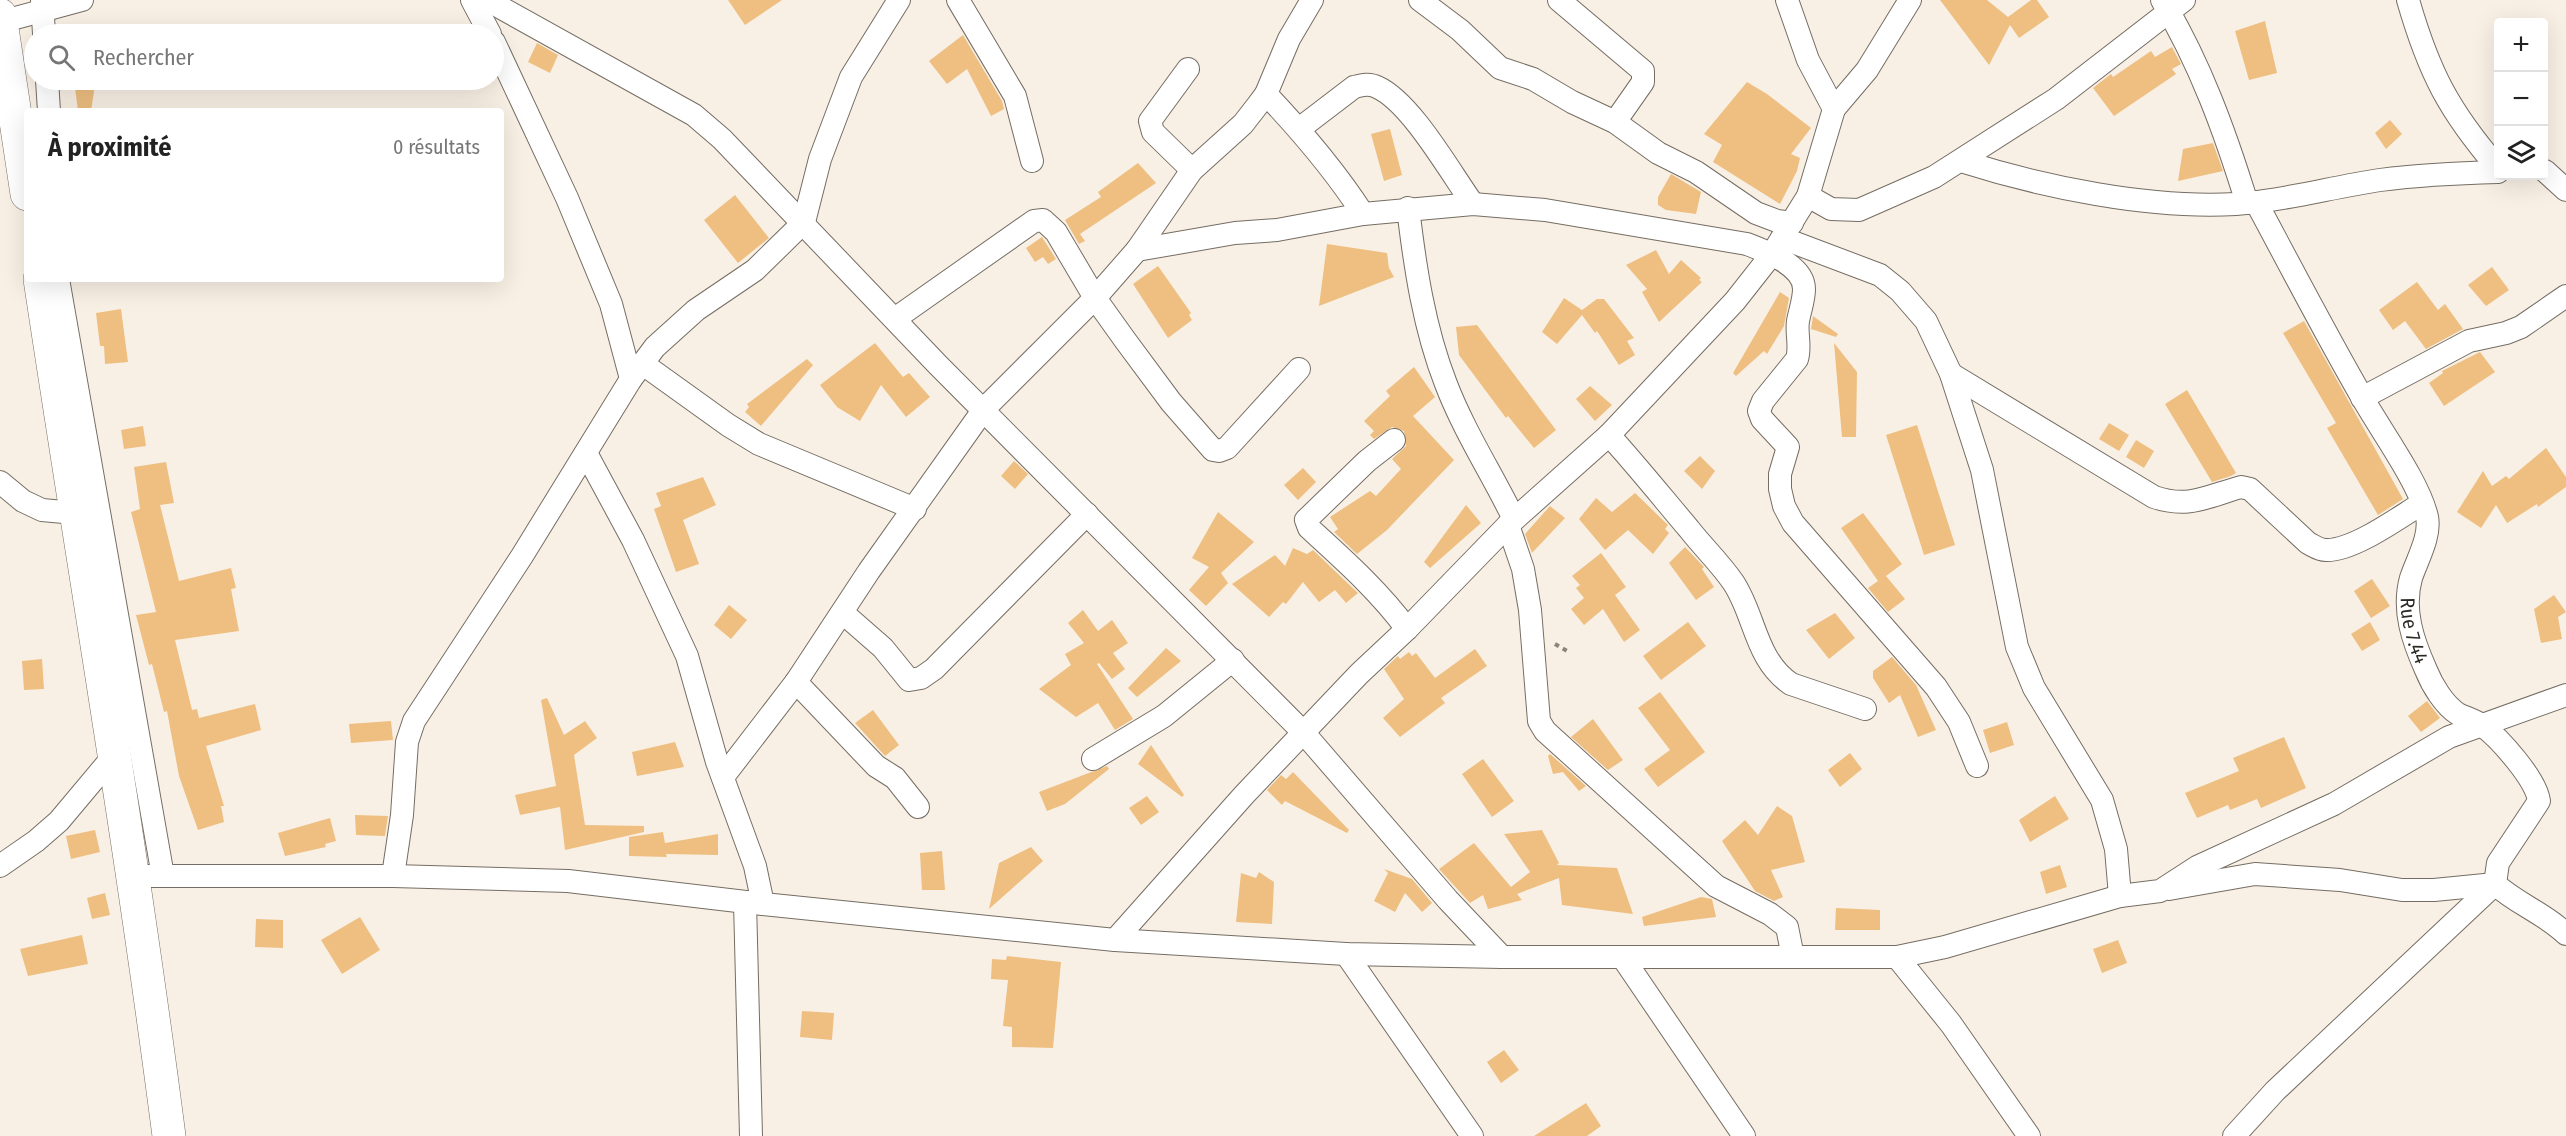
<!DOCTYPE html>
<html lang="fr">
<head>
<meta charset="utf-8">
<style>
	body { margin:0; font-family:"Fira Sans Condensed",sans-serif; background:#f2f2f2; color:#222 }
	.controls { position:absolute; right:18px; top:18px; display:grid; overflow:hidden; border-radius:6px; box-shadow:0 6px 24px #0002 }
	.controls button { width:54px; height:54px; display:grid; place-items:center; padding:0; border:0; border-bottom:2px solid #e0e0e0; background:#fff; color:#222; font:30px sans-serif }
	.list { margin:0; padding:0; list-style:none }
	h2 { display:flex; justify-content:space-between; align-items:center; height:78px; margin:0; padding:0 24px; font-size:26px }
	h2 small { font-size:20px; font-weight:400; color:#767676 }
	.icon { flex:none; width:33px; height:33px; fill:none; stroke:currentColor; stroke-width:2; stroke-linecap:round; stroke-linejoin:round }
	.map { position:relative; flex:none; width:2566px; height:1136px; overflow:hidden }
	.search { position:absolute; background:#fff; box-shadow:0 6px 24px #0002; left:24px; top:24px; width:480px; height:66px; display:flex; align-items:center; gap:15px; box-sizing:border-box; padding:0 21px; border-radius:33px; color:#767676; font-size:22px }
	.panel { position:absolute; background:#fff; box-shadow:0 6px 24px #0002; left:24px; top:108px; width:480px; height:174px; border-radius:6px }
	.map>svg:first-child { display:block }
	.building { fill:#eebf80 }
	.lines { fill:none; stroke-linecap:round; stroke-linejoin:round }
	.minor-casing { stroke:#756d63; stroke-width:24 }
	.primary-casing { stroke:#756d63; stroke-width:34 }
	.path { stroke:#8a847d; stroke-width:4; stroke-dasharray:4.5 4.5; stroke-linecap:butt }
	.minor { stroke:#fff; stroke-width:22 }
	.primary { stroke:#fff; stroke-width:33 }
	.labels { text-anchor:middle; dominant-baseline:central; stroke-width:4.5; stroke-linejoin:round; paint-order:stroke }
	.street-label { font-size:20px; fill:#2d2a26; stroke:#fff }
</style>
</head>
<body>
<div class="map">
<svg width="2566" height="1136" viewBox="0 0 2566 1136">
	<rect width="100%" height="100%" fill="#f9f0e5"/>
	<g class="building">
		<path d="M 728,0 L 782,0 L 745,25 Z"/>
		<path d="M 1940,0 L 1987,0 L 2008,17 L 2031,0 L 2037,0 L 2049,17 L 2019,38 L 2010,25 L 1989,65 Z"/>
		<path d="M 2265,21 L 2277,73 L 2249,80 L 2235,31 Z"/>
		<path d="M 963,35 L 1002,101 L 1004,109 L 991,116 L 967,69 L 947,84 L 929,61 Z"/>
		<path d="M 537,43 L 558,55 L 550,73 L 528,62 Z"/>
		<path d="M 2172,47 L 2181,64 L 2172,69 L 2176,74 L 2114,116 L 2093,88 L 2111,74 L 2113,77 L 2151,51 L 2155,57 Z"/>
		<path d="M 74,80 L 93,80 L 94,92 L 91,111 L 78,111 Z"/>
		<path d="M 1747,82 L 1767,94 L 1811,128 L 1791,154 L 1800,158 L 1797,171 L 1780,204 L 1713,162 L 1722,145 L 1704,134 Z"/>
		<path d="M 2390,120 L 2402,134 L 2386,149 L 2375,133 Z"/>
		<path d="M 1390,129 L 1402,175 L 1384,181 L 1371,134 Z"/>
		<path d="M 2213,143 L 2223,171 L 2178,181 L 2183,149 Z"/>
		<path d="M 1138,163 L 1156,183 L 1080,234 L 1085,241 L 1079,244 L 1065,220 L 1101,197 L 1098,192 Z"/>
		<path d="M 1671,174 L 1701,192 L 1696,214 L 1666,210 L 1658,205 L 1658,197 Z"/>
		<path d="M 735,195 L 769,238 L 738,263 L 704,220 Z"/>
		<path d="M 1042,237 L 1056,259 L 1048,264 L 1043,257 L 1035,262 L 1026,248 Z"/>
		<path d="M 1327,244 L 1387,253 L 1389,268 L 1394,277 L 1319,306 Z"/>
		<path d="M 1656,250 L 1669,274 L 1681,260 L 1701,278 L 1699,280 L 1702,282 L 1659,322 L 1642,292 L 1647,289 L 1626,265 Z"/>
		<path d="M 1158,266 L 1191,313 L 1189,315 L 1192,320 L 1168,338 L 1133,284 Z"/>
		<path d="M 2492,267 L 2509,290 L 2486,306 L 2468,285 Z"/>
		<path d="M 2417,282 L 2438,310 L 2445,304 L 2463,329 L 2426,349 L 2405,321 L 2393,330 L 2379,310 Z"/>
		<path d="M 1780,292 L 1789,298 L 1784,326 L 1767,354 L 1764,351 L 1736,376 L 1733,373 Z"/>
		<path d="M 1564,298 L 1582,310 L 1597,299 L 1604,299 L 1634,338 L 1627,341 L 1635,355 L 1619,365 L 1597,331 L 1595,333 L 1582,315 L 1557,344 L 1542,332 Z"/>
		<path d="M 121,309 L 128,362 L 105,364 L 104,346 L 100,346 L 96,313 Z"/>
		<path d="M 1813,316 L 1838,334 L 1836,337 L 1811,329 Z"/>
		<path d="M 2304,321 L 2403,499 L 2378,515 L 2327,428 L 2336,423 L 2283,333 Z"/>
		<path d="M 1477,325 L 1556,430 L 1534,448 L 1508,416 L 1506,418 L 1459,355 L 1456,327 Z"/>
		<path d="M 875,343 L 903,377 L 909,373 L 930,397 L 906,417 L 881,385 L 860,421 L 837,407 L 820,385 Z"/>
		<path d="M 1834,343 L 1857,372 L 1856,437 L 1842,437 Z"/>
		<path d="M 2480,352 L 2495,372 L 2444,406 L 2429,383 L 2443,373 L 2442,371 Z"/>
		<path d="M 807,359 L 813,365 L 761,426 L 745,412 L 749,407 L 747,404 Z"/>
		<path d="M 1414,367 L 1435,397 L 1413,416 L 1454,460 L 1387,530 L 1357,554 L 1334,532 L 1338,529 L 1330,517 L 1370,491 L 1376,496 L 1401,469 L 1392,459 L 1406,446 L 1404,431 L 1392,427 L 1374,439 L 1370,435 L 1374,431 L 1364,421 L 1390,396 L 1386,391 Z"/>
		<path d="M 1590,386 L 1612,405 L 1595,421 L 1576,399 Z"/>
		<path d="M 2187,390 L 2236,473 L 2231,476 L 2212,482 L 2165,404 Z"/>
		<path d="M 2109,423 L 2129,435 L 2119,451 L 2099,439 Z"/>
		<path d="M 1917,425 L 1955,545 L 1924,555 L 1886,435 Z"/>
		<path d="M 143,426 L 146,446 L 124,449 L 121,430 Z"/>
		<path d="M 2136,440 L 2154,451 L 2144,468 L 2126,457 Z"/>
		<path d="M 2546,448 L 2566,477 L 2566,487 L 2538,507 L 2537,504 L 2507,523 L 2496,505 L 2481,528 L 2457,512 L 2483,471 L 2492,486 L 2506,476 L 2509,479 Z"/>
		<path d="M 1700,456 L 1715,471 L 1702,489 L 1684,471 Z"/>
		<path d="M 1014,461 L 1028,474 L 1015,489 L 1001,476 Z"/>
		<path d="M 166,462 L 174,503 L 160,505 L 179,581 L 231,568 L 236,588 L 231,589 L 239,631 L 175,640 L 192,710 L 197,709 L 199,718 L 255,704 L 261,730 L 206,746 L 224,806 L 221,806 L 224,822 L 198,830 L 179,776 L 167,711 L 164,712 L 152,664 L 149,665 L 136,615 L 156,612 L 131,512 L 140,509 L 134,467 Z"/>
		<path d="M 1303,468 L 1316,482 L 1298,500 L 1284,485 Z"/>
		<path d="M 703,477 L 716,505 L 683,520 L 699,564 L 676,572 L 654,509 L 661,506 L 656,493 Z"/>
		<path d="M 1635,493 L 1666,523 L 1668,525 L 1665,529 L 1669,533 L 1653,554 L 1628,530 L 1605,550 L 1579,519 L 1596,498 L 1612,512 Z"/>
		<path d="M 1466,505 L 1481,523 L 1430,568 L 1424,562 Z"/>
		<path d="M 1550,506 L 1565,518 L 1532,553 L 1525,534 Z"/>
		<path d="M 1218,512 L 1254,542 L 1221,573 L 1228,583 L 1206,606 L 1189,590 L 1209,567 L 1192,558 Z"/>
		<path d="M 1863,513 L 1902,564 L 1886,576 L 1905,599 L 1888,612 L 1868,588 L 1878,581 L 1841,528 Z"/>
		<path d="M 1685,547 L 1704,567 L 1702,569 L 1714,587 L 1696,600 L 1669,563 Z"/>
		<path d="M 1293,548 L 1307,554 L 1313,550 L 1358,593 L 1346,603 L 1335,590 L 1319,602 L 1303,582 L 1286,604 L 1283,602 L 1269,617 L 1232,584 L 1275,555 L 1285,566 Z"/>
		<path d="M 1601,553 L 1626,587 L 1615,595 L 1640,630 L 1624,642 L 1603,609 L 1584,625 L 1571,609 L 1584,598 L 1576,588 L 1580,585 L 1572,576 Z"/>
		<path d="M 2372,579 L 2390,606 L 2371,618 L 2354,591 Z"/>
		<path d="M 2554,595 L 2566,612 L 2558,617 L 2562,639 L 2541,643 L 2534,609 Z"/>
		<path d="M 729,605 L 747,620 L 731,639 L 714,625 Z"/>
		<path d="M 1083,610 L 1098,631 L 1112,620 L 1128,643 L 1113,653 L 1125,669 L 1112,679 L 1099,663 L 1097,664 L 1133,719 L 1115,730 L 1098,703 L 1076,717 L 1039,689 L 1071,665 L 1065,654 L 1084,643 L 1068,623 Z"/>
		<path d="M 1835,613 L 1855,638 L 1829,659 L 1806,630 Z"/>
		<path d="M 1688,622 L 1706,646 L 1661,680 L 1643,656 Z"/>
		<path d="M 2370,622 L 2380,640 L 2362,651 L 2351,634 Z"/>
		<path d="M 1166,648 L 1181,661 L 1137,697 L 1128,688 Z"/>
		<path d="M 1475,649 L 1487,666 L 1441,698 L 1445,703 L 1400,737 L 1383,718 L 1404,699 L 1384,669 L 1398,656 L 1400,659 L 1409,652 L 1412,656 L 1416,653 L 1435,678 Z"/>
		<path d="M 1892,657 L 1916,685 L 1936,730 L 1918,737 L 1900,695 L 1889,703 L 1873,678 L 1873,671 Z"/>
		<path d="M 42,659 L 44,689 L 24,690 L 22,661 Z"/>
		<path d="M 1660,692 L 1705,752 L 1658,787 L 1644,769 L 1670,750 L 1638,708 Z"/>
		<path d="M 547,698 L 564,735 L 585,721 L 597,738 L 574,755 L 585,825 L 644,826 L 644,832 L 565,850 L 560,807 L 520,815 L 515,795 L 556,786 L 541,700 Z"/>
		<path d="M 2427,701 L 2440,718 L 2421,732 L 2408,716 Z"/>
		<path d="M 873,710 L 899,745 L 885,756 L 855,723 Z"/>
		<path d="M 1593,719 L 1623,760 L 1608,770 L 1571,737 Z"/>
		<path d="M 391,721 L 393,740 L 351,743 L 349,724 Z"/>
		<path d="M 2007,722 L 2014,745 L 1990,753 L 1983,730 Z"/>
		<path d="M 2284,737 L 2306,788 L 2261,808 L 2257,799 L 2230,810 L 2228,805 L 2197,818 L 2185,793 L 2239,771 L 2233,758 Z"/>
		<path d="M 675,742 L 684,767 L 637,776 L 632,752 Z"/>
		<path d="M 1151,745 L 1184,795 L 1182,797 L 1138,764 Z"/>
		<path d="M 1850,753 L 1862,769 L 1840,787 L 1828,770 Z"/>
		<path d="M 1550,754 L 1586,786 L 1579,791 L 1563,772 L 1553,774 L 1548,756 Z"/>
		<path d="M 1483,759 L 1514,801 L 1492,817 L 1462,774 Z"/>
		<path d="M 1107,766 L 1109,769 L 1065,804 L 1047,811 L 1039,792 Z"/>
		<path d="M 1293,772 L 1349,830 L 1347,833 L 1285,801 L 1282,805 L 1267,790 L 1281,775 L 1286,779 Z"/>
		<path d="M 1147,796 L 1159,812 L 1141,825 L 1129,808 Z"/>
		<path d="M 2055,796 L 2069,819 L 2030,842 L 2019,820 Z"/>
		<path d="M 1777,806 L 1792,816 L 1805,862 L 1771,870 L 1783,897 L 1774,901 L 1755,891 L 1722,841 L 1745,820 L 1758,835 Z"/>
		<path d="M 355,815 L 388,816 L 385,836 L 356,835 Z"/>
		<path d="M 330,818 L 336,841 L 325,844 L 326,847 L 285,856 L 278,833 Z"/>
		<path d="M 95,830 L 100,852 L 71,859 L 66,836 Z"/>
		<path d="M 1542,830 L 1559,863 L 1557,865 L 1617,868 L 1633,914 L 1562,905 L 1559,878 L 1517,894 L 1522,900 L 1488,909 L 1483,895 L 1470,903 L 1439,869 L 1474,843 L 1511,887 L 1530,872 L 1504,834 Z"/>
		<path d="M 663,832 L 665,843 L 718,834 L 718,855 L 666,854 L 667,857 L 629,856 L 629,837 Z"/>
		<path d="M 1031,847 L 1043,861 L 989,909 L 999,863 Z"/>
		<path d="M 942,851 L 945,890 L 922,890 L 920,853 Z"/>
		<path d="M 2060,865 L 2067,887 L 2046,894 L 2040,872 Z"/>
		<path d="M 1384,869 L 1412,879 L 1432,903 L 1422,912 L 1405,893 L 1395,912 L 1374,901 L 1388,873 Z"/>
		<path d="M 1259,872 L 1274,882 L 1272,924 L 1236,922 L 1241,873 L 1256,878 Z"/>
		<path d="M 105,893 L 110,915 L 92,919 L 87,898 Z"/>
		<path d="M 1701,897 L 1712,899 L 1716,917 L 1644,926 L 1642,917 Z"/>
		<path d="M 1836,908 L 1880,910 L 1880,930 L 1835,930 Z"/>
		<path d="M 360,917 L 380,950 L 342,974 L 321,940 Z"/>
		<path d="M 256,919 L 283,920 L 283,948 L 255,947 Z"/>
		<path d="M 82,935 L 88,964 L 28,976 L 20,949 Z"/>
		<path d="M 2118,940 L 2127,963 L 2102,973 L 2093,949 Z"/>
		<path d="M 1007,956 L 1061,962 L 1053,1048 L 1012,1047 L 1012,1027 L 1003,1026 L 1008,980 L 991,979 L 992,959 L 1006,960 Z"/>
		<path d="M 802,1011 L 834,1013 L 832,1040 L 800,1037 Z"/>
		<path d="M 1504,1050 L 1519,1070 L 1501,1083 L 1487,1062 Z"/>
		<path d="M 1586,1103 L 1601,1126 L 1587,1136 L 1534,1136 Z"/>
	</g>
	<g class="lines">
		<defs>
			<g id="minor">
				<path d="M 42,0 L 44,34"/>
				<path d="M 472,0 L 490,34"/>
				<path d="M 487,0 L 694,115 L 722,139 L 938,365 L 1303,732 L 1448,900 L 1502,957"/>
				<path d="M 958,0 L 1015,96 L 1032,161"/>
				<path d="M 1420,0 L 1460,30 L 1500,68 L 1533,79 L 1572,102 L 1615,122 L 1658,153 L 1696,172 L 1756,213 L 1777,221 L 1792,223"/>
				<path d="M 1559,0 L 1643,71 L 1643,82 L 1615,122"/>
				<path d="M 1787,0 L 1808,60 L 1834,109"/>
				<path d="M 2162,0 C 2200,63 2225,132 2247,203"/>
				<path d="M 2408,0 C 2429,73 2449,111 2498,168"/>
				<path d="M 1,22 L 82,0"/>
				<path d="M 1188,69 L 1150,121 L 1153,132 L 1192,170"/>
				<path d="M 47,80 L 49,111"/>
				<path d="M 1266,94 C 1302,132 1334,169 1363,214"/>
				<path d="M 1299,129 L 1354,87 C 1362,85 1369,83 1377,87 C 1411,102 1450,172 1473,204"/>
				<path d="M 1961,161 C 2043,187 2149,209 2236,204 C 2284,201 2332,187 2380,180 C 2419,175 2459,173 2498,172"/>
				<path d="M 2545,171 L 2566,190"/>
				<path d="M 1808,196 L 1831,209 L 1859,210 L 1934,177 L 2056,99 L 2184,0"/>
				<path id="s1" d="M 2256,202 C 2291,267 2325,333 2362,397 C 2381,431 2419,482 2427,517 C 2431,536 2417,560 2411,578 C 2402,610 2413,641 2426,670 C 2432,685 2444,705 2458,714 C 2466,718 2475,720 2483,726 C 2500,739 2536,779 2539,801 L 2498,863 L 2495,884 C 2517,904 2544,913 2566,934"/>
				<path d="M 1408,208 C 1415,267 1424,328 1446,384 C 1464,431 1492,474 1514,519"/>
				<path d="M 1782,238 L 1880,275 L 1900,291 L 1926,321 L 1951,374 L 1982,470 L 2017,647 L 2034,688 L 2102,800 L 2116,849 L 2120,896"/>
				<path d="M 1137,250 L 1235,233 L 1277,230 L 1363,214 L 1473,204 L 1545,210 L 1747,244 C 1765,251 1804,265 1804,289 C 1804,300 1800,310 1798,321 C 1796,334 1801,346 1797,359 L 1763,401 L 1759,411 L 1762,419 L 1788,447 L 1780,474 L 1780,489 L 1784,506 L 1793,523 L 1936,687 L 1959,722 L 1977,766"/>
				<path d="M 58,279 L 163,876"/>
				<path d="M 896,318 L 1034,221 L 1043,220 L 1056,232 L 1095,298 L 1125,340 L 1171,402 L 1213,450 L 1219,451 L 1227,448 L 1299,369"/>
				<path d="M 643,364 L 728,425 L 759,444 L 915,509"/>
				<path d="M 1951,374 L 2154,497 C 2189,509 2208,496 2241,487 L 2250,489 L 2308,543 C 2314,546 2319,550 2326,550 C 2353,551 2398,518 2421,504"/>
				<path d="M 631,379 L 655,347 L 696,310 L 755,270 L 804,222 L 820,159 L 851,77 L 899,0"/>
				<path d="M 2362,398 L 2469,341 L 2506,333 L 2521,327 L 2566,296"/>
				<path d="M 1609,435 C 1637,466 1662,497 1689,529 C 1703,547 1720,563 1733,582 C 1755,614 1755,660 1791,684 L 1865,709"/>
				<path d="M 1394,440 L 1367,461 L 1306,520 L 1309,528 C 1344,560 1379,591 1407,629"/>
				<path d="M 586,453 L 633,540 L 687,656 L 717,762 L 755,866 L 763,904"/>
				<path d="M 0,482 L 23,501 L 42,510 L 75,513"/>
				<path d="M 1508,525 L 1523,569 L 1530,610 L 1539,721 L 1545,731 L 1716,886 L 1770,914 L 1787,927 L 1793,957"/>
				<path d="M 843,613 L 883,648 L 909,680 L 921,678 L 934,669 L 1087,514"/>
				<path d="M 796,682 L 876,766 L 895,778 L 918,807"/>
				<path d="M 1093,759 L 1164,716 L 1233,660"/>
				<path d="M 723,777 L 796,682 L 869,571 L 984,409 L 1095,298 L 1137,250 L 1192,170 L 1243,124 L 1257,106 L 1266,94 L 1289,39 L 1312,0"/>
				<path d="M 0,866 L 36,841 L 59,821 L 116,753"/>
				<path d="M 133,876 L 393,876 L 568,881 L 763,904 L 1115,940 L 1346,954 L 1502,957 L 1897,957 L 1951,1024 L 2029,1136"/>
				<path d="M 393,876 L 402,815 L 407,742 L 414,721 L 522,556 L 631,379 L 611,304 L 567,198 L 494,42"/>
				<path d="M 2169,889 L 2255,874 L 2340,880 L 2402,890 L 2434,890 L 2495,884"/>
				<path d="M 745,902 L 751,1136"/>
				<path d="M 1115,940 L 1244,795 L 1359,674 L 1407,629 L 1508,525 L 1609,435 L 1735,301 L 1772,254 L 1808,196 L 1834,109 L 1867,70 L 1910,0"/>
				<path d="M 1346,954 L 1472,1136"/>
				<path d="M 1897,957 L 1945,947 L 2120,896 L 2160,891 L 2197,867 L 2334,804 L 2449,737 L 2566,695"/>
				<path d="M 1623,958 L 1744,1136"/>
				<path d="M 2234,1136 L 2275,1091 L 2495,884"/>
			</g>
			<g id="primary">
				<path d="M 0,15 L 27,194"/>
				<path d="M 40,279 C 83,565 132,849 169,1136"/>
			</g>
		</defs>
		<use href="#minor" class="minor-casing"/>
		<use href="#primary" class="primary-casing"/>
		<path class="path" d="M 1555,644 L 1567,651"/>
		<use href="#minor" class="minor"/>
		<use href="#primary" class="primary"/>
	</g>
	<g class="labels">
		<g class="street-label">
			<text stroke="none"><textPath href="#s1" startOffset="476">Rue 7.44</textPath></text>
		</g>
	</g>
</svg>
<div class="controls">
<button>+</button>
<button>−</button>
<button><svg class="icon" aria-label="layers" viewBox="0 0 24 24"><path d="M12 4l9 5-9 5-9-5zM3 14l9 5 9-5"/></svg></button>
</div>
<div class="search"><svg class="icon" aria-label="search" viewBox="0 0 24 24"><circle cx="10" cy="10" r="6"/><path d="M15 15l6 6"/></svg>Rechercher</div>
<section class="panel">
<h2>À proximité<small>0 résultats</small></h2>
<ul class="list">
</ul>
</section>
</div>
</body>
</html>
